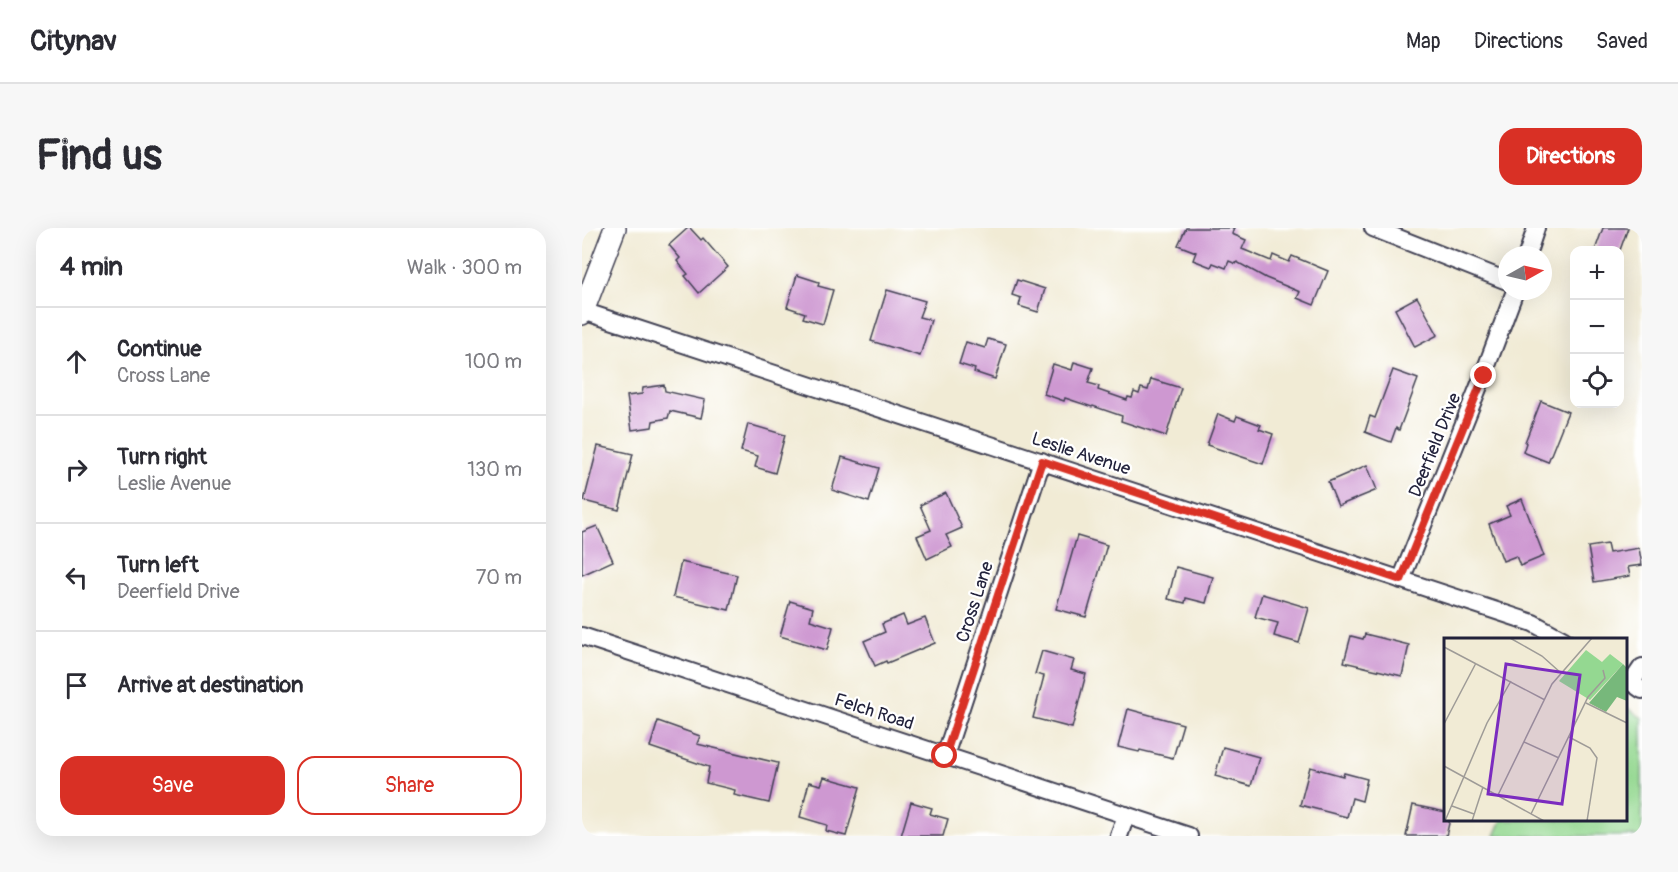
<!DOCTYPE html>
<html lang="en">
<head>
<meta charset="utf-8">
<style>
	body { margin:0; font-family:Pangolin,sans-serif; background:#f7f7f7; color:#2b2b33 }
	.controls { position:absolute; right:18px; top:18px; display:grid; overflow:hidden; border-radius:12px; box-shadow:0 6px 24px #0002 }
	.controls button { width:54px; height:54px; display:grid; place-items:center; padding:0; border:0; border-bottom:2px solid #e1e1e2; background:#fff; color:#2b2b33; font:30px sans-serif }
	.compass { position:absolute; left:916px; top:18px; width:54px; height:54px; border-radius:50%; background:#fff; box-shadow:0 6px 24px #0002; rotate:82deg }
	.stop { position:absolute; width:18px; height:18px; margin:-14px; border:4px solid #d93025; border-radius:50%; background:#fff }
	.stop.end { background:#d93025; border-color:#fff; box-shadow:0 2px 6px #0008 }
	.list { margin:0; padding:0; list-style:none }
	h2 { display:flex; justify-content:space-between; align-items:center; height:78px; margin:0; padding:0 24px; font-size:26px }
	h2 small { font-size:20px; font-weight:400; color:#7c7c81 }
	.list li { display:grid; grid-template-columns:39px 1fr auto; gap:18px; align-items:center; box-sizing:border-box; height:108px; padding:0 24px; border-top:2px solid #e1e1e2 }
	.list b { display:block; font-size:22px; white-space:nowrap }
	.list p { margin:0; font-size:20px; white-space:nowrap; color:#7c7c81 }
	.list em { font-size:20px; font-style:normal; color:#7c7c81 }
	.actions { display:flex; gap:12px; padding:18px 24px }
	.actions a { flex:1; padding:14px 0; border:2px solid #d93025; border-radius:18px; text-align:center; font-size:21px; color:#d93025 }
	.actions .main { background:#d93025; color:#fff }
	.icon { flex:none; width:33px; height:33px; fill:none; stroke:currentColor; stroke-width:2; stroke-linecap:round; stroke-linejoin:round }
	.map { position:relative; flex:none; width:1060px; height:608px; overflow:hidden; border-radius:18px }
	header { display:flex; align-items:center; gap:36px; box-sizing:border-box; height:84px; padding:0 30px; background:#fff; border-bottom:2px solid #e1e1e2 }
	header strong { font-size:28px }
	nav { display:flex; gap:33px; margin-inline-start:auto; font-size:21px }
	.intro { display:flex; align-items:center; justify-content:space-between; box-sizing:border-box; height:144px; padding:0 36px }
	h1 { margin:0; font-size:42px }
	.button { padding:15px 27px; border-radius:18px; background:#d93025; color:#fff; font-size:21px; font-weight:700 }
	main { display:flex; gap:36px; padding:0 36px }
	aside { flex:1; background:#fff; border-radius:18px; box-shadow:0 6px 24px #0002 }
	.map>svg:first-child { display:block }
	.green { fill:#94d891; stroke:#5b7d66; stroke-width:1.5 }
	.building { fill:#ce98d1 }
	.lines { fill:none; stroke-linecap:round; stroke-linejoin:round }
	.minor-casing { stroke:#414052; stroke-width:20 }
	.tertiary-casing { stroke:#414052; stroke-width:24 }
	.minor { stroke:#fff; stroke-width:16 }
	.tertiary { stroke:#fff; stroke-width:21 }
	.route { stroke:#d93025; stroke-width:8 }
	.labels { text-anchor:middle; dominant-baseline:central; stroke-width:4.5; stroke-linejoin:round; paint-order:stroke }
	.street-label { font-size:18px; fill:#22223b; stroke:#fff }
	.inset-road { fill:none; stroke:#9e9b97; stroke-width:1.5 }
	.view { fill:#7b2cbf; fill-opacity:0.15; stroke:#7b2cbf; stroke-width:3 }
	.inset-edge { fill:none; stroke:#22223b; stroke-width:3 }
</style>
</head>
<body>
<header>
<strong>Citynav</strong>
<nav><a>Map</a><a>Directions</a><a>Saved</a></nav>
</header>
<div class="intro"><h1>Find us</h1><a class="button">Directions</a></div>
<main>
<aside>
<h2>4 min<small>Walk · 300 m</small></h2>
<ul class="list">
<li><svg class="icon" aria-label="ahead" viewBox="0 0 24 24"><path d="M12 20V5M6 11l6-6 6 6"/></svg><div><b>Continue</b><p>Cross Lane</p></div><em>100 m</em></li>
<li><svg class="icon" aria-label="right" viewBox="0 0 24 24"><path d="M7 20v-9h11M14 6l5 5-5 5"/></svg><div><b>Turn right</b><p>Leslie Avenue</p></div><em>130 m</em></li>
<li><svg class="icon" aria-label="left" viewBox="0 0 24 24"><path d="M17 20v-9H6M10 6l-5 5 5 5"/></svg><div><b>Turn left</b><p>Deerfield Drive</p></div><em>70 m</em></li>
<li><svg class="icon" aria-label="arrive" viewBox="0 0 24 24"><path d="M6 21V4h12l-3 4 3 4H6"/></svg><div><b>Arrive at destination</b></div></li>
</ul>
<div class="actions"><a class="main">Save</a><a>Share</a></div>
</aside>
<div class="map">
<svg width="1060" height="608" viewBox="0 0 1060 608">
	<rect width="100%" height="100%" fill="#fff"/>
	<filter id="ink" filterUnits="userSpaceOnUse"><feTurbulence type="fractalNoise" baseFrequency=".0167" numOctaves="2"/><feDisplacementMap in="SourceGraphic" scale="12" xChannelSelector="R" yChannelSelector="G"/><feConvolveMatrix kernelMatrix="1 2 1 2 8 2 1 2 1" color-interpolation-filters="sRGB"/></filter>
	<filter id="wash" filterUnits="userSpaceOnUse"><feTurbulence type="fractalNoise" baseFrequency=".008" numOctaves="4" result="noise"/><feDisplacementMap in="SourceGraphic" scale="24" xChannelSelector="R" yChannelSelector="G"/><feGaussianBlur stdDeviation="1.35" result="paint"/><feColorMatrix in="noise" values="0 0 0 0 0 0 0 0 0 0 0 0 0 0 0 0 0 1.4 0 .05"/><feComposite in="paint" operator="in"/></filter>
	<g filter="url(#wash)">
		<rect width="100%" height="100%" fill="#f1ebd5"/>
		<path class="green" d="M 1044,479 L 1060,490 L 1060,608 L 913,608 L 920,592 L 1044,592 Z"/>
		<g id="blocks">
			<g class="building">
				<path d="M 106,0 L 108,0 L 119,12 L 121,10 L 146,39 L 117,65 L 103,48 L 106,46 L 95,33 L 98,30 L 87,17 Z"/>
				<path d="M 604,0 L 652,0 L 650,6 L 664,12 L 660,21 L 689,33 L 691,27 L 707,34 L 710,28 L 746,43 L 732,77 L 715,70 L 718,64 L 684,50 L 655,34 L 654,36 L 647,33 L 644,40 L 631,35 L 629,39 L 611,32 L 614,24 L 596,17 Z"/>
				<path d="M 1021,0 L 1046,0 L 1038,22 L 1013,22 Z"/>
				<path d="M 215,47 L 237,54 L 236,58 L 251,62 L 241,96 L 221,90 L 223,85 L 205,79 Z"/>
				<path d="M 435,52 L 463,61 L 456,84 L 437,78 L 439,70 L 430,67 Z"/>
				<path d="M 305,62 L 343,73 L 337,89 L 349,92 L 338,128 L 289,113 Z"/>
				<path d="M 835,69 L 856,107 L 833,119 L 813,81 Z"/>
				<path d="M 406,111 L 424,116 L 413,151 L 392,144 L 393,141 L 377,136 L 384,114 L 403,120 Z"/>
				<path d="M 492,134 L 511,140 L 506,155 L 517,158 L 516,162 L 545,172 L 546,169 L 550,170 L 552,164 L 557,166 L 559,160 L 566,162 L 569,151 L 599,160 L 584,208 L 539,193 L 540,188 L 511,178 L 510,179 L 483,170 L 482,173 L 462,166 L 471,136 L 490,142 Z"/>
				<path d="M 811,142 L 836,151 L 817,202 L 814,200 L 809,214 L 783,204 L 788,188 L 793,190 Z"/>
				<path d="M 82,157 L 83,163 L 123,172 L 119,190 L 88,183 L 86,190 L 71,193 L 70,199 L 50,202 L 45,168 L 60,166 L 61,160 Z"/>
				<path d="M 959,173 L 986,184 L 966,234 L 941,224 L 944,215 L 943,214 Z"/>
				<path d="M 636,186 L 653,193 L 655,188 L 679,197 L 677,201 L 691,206 L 681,236 L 625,217 Z"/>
				<path d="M 166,196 L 203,207 L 193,245 L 173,239 L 176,228 L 159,223 Z"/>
				<path d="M 16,218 L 51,226 L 37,282 L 2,273 Z"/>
				<path d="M 260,229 L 297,240 L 287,274 L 250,262 Z"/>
				<path d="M 785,237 L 795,262 L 756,278 L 746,254 Z"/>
				<path d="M 364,265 L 380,300 L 364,307 L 370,319 L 345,331 L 335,308 L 349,302 L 338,277 Z"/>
				<path d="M 940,271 L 962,328 L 938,338 L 934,328 L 921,333 L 907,296 L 928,287 L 924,278 Z"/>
				<path d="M 15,298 L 31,333 L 0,347 L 0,304 Z"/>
				<path d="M 495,308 L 525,317 L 504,389 L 474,381 Z"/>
				<path d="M 1025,316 L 1027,325 L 1057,320 L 1060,337 L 1046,339 L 1048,348 L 1012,354 L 1006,319 Z"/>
				<path d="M 99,334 L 155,347 L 147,382 L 91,369 Z"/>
				<path d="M 594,339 L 631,349 L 624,375 L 604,370 L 603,375 L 586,371 Z"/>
				<path d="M 680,366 L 727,380 L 717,415 L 692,408 L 696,395 L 673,389 Z"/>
				<path d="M 208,373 L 231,380 L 228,392 L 251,399 L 245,422 L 198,408 Z"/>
				<path d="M 321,387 L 325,397 L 343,390 L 353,415 L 305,435 L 304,433 L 293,438 L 282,413 L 303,404 L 300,396 Z"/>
				<path d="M 783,406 L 827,417 L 820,448 L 762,434 L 769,408 L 781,411 Z"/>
				<path d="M 460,423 L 492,432 L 489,442 L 504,446 L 490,500 L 451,490 L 462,448 L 453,446 Z"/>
				<path d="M 546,481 L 601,496 L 591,530 L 558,522 L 557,524 L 536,519 Z"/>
				<path d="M 76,493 L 118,508 L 115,516 L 196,535 L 187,575 L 152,567 L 153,562 L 124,555 L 127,539 L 68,519 Z"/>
				<path d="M 641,519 L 677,529 L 669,558 L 633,548 Z"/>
				<path d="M 728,539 L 761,548 L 762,545 L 785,551 L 780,573 L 770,570 L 765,589 L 718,577 Z"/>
				<path d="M 242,549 L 278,559 L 264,608 L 244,603 L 245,597 L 218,589 L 227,554 L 239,557 Z"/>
				<path d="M 329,574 L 350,580 L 348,586 L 366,591 L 361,608 L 319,608 Z"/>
				<path d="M 831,577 L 864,584 L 864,591 L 868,591 L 864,608 L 824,608 Z"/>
			</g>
		</g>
	</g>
	<g filter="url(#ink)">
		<use href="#blocks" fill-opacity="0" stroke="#414052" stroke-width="1.5"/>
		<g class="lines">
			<defs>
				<g id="minor">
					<path d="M 791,0 L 925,53"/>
					<path d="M 945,27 L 954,0"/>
					<path d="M 1,83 L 951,395 L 982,412"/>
					<path d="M 819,352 L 901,148 L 933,63"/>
					<path d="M 0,408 L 607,608"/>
					<path d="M 1044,451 L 1060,462"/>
					<path d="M 1049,455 L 1060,439"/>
					<path d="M 363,528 L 460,233"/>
					<path d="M 537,608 L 544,587"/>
				</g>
				<path id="tertiary" d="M 0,86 L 33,0"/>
			</defs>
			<use href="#minor" class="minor-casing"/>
			<use href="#tertiary" class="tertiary-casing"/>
			<use href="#minor" class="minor"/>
			<use href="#tertiary" class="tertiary"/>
		</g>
	</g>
	<g class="lines" filter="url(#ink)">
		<path class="route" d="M 363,528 L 460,233 L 819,352 L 902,148"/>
	</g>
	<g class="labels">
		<g class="street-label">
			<text transform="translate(853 217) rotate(-68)">Deerfield Drive</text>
			<text transform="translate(499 226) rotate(18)">Leslie Avenue</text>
			<text transform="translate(393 374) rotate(-72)">Cross Lane</text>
			<text transform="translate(292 484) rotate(18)">Felch Road</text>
		</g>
	</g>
	<g transform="translate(862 410)">
		<rect width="183" height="183" fill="#f1ebd5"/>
		<path d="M 142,12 L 158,24 L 166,16 L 179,26 L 146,62 L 115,43 Z" fill="#94d891"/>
		<path d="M 179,26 L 183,30 L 183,63 L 173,59 L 162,74 L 145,65 Z" fill="#77b87b"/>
		<path class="inset-road" d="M 66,0 L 98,18 L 117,35M 0,9 L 101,62M 142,65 L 183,85M 0,86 L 32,25M 125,99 L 146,110 L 153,120 L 143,183M 80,104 L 115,120M 0,128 L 100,183M 54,157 L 108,46 L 148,0M 8,168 L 30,176M 87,176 L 144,59 L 161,40 L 159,32M 1,183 L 43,85 L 67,43M 28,183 L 39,149"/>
		<path class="view" d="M 62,26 L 136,37 L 118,166 L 44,156 Z"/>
		<rect width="183" height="183" class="inset-edge"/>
	</g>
</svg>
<div class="controls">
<button>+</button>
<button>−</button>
<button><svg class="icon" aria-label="locate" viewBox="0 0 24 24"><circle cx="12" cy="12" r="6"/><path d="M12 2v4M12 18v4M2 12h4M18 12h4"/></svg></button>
</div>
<svg class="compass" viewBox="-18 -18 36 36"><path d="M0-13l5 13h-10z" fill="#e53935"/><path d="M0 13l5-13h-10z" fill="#7c7c81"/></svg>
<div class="stop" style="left:363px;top:528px"></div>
<div class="stop end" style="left:902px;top:148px"></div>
</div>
</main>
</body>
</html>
